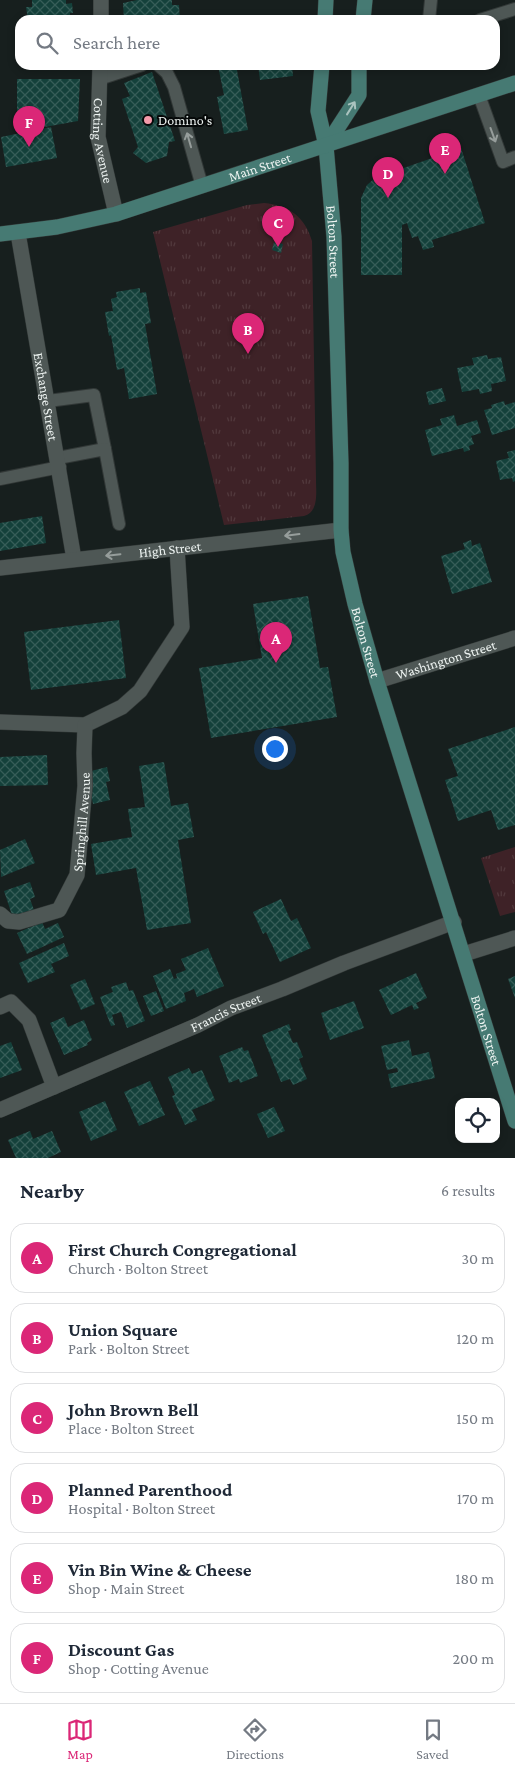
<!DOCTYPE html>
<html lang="en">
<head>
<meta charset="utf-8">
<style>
	body { margin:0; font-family:"Crimson Pro",serif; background:#f2f2f3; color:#1f2937 }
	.controls { position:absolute; right:15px; bottom:15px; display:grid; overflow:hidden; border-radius:10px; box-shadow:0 2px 8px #0003 }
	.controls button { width:45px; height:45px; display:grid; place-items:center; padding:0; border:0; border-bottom:1px solid #e0e1e3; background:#fff; color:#1f2937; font:25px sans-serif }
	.you { position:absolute; left:274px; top:748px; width:18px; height:18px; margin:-12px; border:4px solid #fff; border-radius:50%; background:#1a73e8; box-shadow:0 0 0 8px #1a73e833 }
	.badge { display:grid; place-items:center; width:32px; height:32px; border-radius:50%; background:#db2777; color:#fff; font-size:16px; font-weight:700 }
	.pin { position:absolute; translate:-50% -41px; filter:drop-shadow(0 1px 2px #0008) }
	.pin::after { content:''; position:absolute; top:26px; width:18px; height:15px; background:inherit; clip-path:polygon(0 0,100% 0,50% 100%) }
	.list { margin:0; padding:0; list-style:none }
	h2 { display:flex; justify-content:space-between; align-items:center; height:65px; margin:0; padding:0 20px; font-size:21px }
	h2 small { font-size:16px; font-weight:400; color:#747a83 }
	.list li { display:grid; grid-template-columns:32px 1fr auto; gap:15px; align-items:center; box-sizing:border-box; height:70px; margin:0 10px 10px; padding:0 10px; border:1px solid #e0e1e3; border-radius:15px }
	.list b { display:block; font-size:19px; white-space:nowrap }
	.list p { margin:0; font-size:16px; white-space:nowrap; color:#747a83 }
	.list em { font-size:16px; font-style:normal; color:#747a83 }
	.icon { flex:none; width:28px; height:28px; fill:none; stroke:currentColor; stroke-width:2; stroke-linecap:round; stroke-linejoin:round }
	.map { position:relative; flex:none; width:515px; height:1158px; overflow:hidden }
	.search { position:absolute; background:#fff; box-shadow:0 2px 8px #0003; left:15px; right:15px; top:15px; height:55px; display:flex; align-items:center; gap:12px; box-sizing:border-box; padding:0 18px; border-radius:15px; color:#747a83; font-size:19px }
	.sheet { height:545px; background:#fff }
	nav { display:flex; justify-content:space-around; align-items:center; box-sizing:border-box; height:70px; border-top:1px solid #e0e1e3; background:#fff; font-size:14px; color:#747a83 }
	nav a { display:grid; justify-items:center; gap:2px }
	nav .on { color:#db2777 }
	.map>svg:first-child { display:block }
	.park { fill:url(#park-tufts) }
	.building { fill:url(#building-cross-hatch) }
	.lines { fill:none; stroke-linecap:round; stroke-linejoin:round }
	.lane-casing { stroke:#323837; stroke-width:14 }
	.street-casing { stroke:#323837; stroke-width:16 }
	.secondary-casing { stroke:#323837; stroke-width:16 }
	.lane { stroke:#4e5755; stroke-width:12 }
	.street { stroke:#4e5755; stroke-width:15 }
	.secondary { stroke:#467a73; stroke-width:15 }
	.oneway { stroke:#aac3bf }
	.oneway2 { stroke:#969d9b }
	.poi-dot { fill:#f39aaa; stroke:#050808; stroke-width:2 }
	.labels { text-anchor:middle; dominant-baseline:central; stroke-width:4; stroke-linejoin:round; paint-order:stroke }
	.poi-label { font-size:14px; fill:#edf3f1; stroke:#050808; text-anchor:start }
	.street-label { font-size:14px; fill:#edf3f1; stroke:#050808 }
</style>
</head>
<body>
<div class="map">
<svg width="515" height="1158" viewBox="0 0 515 1158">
	<defs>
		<pattern id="park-tufts" width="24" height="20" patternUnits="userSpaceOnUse" patternTransform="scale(1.25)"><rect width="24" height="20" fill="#3e2227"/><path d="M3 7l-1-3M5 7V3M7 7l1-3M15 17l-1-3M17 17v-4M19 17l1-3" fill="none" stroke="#51383c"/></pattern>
		<pattern id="building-cross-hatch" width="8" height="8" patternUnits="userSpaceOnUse" patternTransform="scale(1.25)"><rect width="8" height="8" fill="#14413b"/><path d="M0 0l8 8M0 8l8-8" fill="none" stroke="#365d58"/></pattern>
	</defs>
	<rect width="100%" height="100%" fill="#171f1e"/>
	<g class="park">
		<path d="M 264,203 C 289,205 305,217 312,241 L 316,480 C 316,492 319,512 304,516 L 224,525 L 153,232 L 247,205 Z"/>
		<path d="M 515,847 L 515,912 L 500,916 L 481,858 Z"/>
	</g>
	<g class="building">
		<path d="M 32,0 L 66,0 L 66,4 L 72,3 L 73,13 L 70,13 L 70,20 L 28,20 L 26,7 L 32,7 Z"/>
		<path d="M 137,0 L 172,0 L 172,5 L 179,5 L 180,20 L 124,20 L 123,3 Z"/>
		<path d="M 223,65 L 236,65 L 248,130 L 224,134 L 217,97 L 224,95 L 218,66 Z"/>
		<path d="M 258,65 L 292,65 L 293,76 L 260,80 Z"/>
		<path d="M 152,72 L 175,141 L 169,142 L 167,156 L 146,163 L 133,153 L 138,147 L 122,99 L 130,96 L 124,83 Z"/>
		<path d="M 17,79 L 80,79 L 78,121 L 17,132 Z"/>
		<path d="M 51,127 L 57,158 L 6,167 L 1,137 Z"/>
		<path d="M 461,148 L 485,223 L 432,240 L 434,247 L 423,250 L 418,236 L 412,238 L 407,223 L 402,225 L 402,275 L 361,275 L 361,198 L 367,185 L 375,178 Z"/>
		<path d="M 274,242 L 283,244 L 281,253 L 272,250 Z"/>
		<path d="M 140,288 L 140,293 L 146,292 L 151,323 L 145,324 L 157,394 L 129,399 L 124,368 L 117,370 L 111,335 L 109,336 L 105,312 L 113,311 L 111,299 L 117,297 L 116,292 Z"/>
		<path d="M 487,355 L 488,359 L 501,357 L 506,381 L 491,384 L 492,391 L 480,394 L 479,389 L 462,392 L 457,368 L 474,365 L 472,358 Z"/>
		<path d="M 442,388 L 446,401 L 429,405 L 426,392 Z"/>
		<path d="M 504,401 L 505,405 L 515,402 L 515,428 L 492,435 L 484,410 L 492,408 L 491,405 Z"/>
		<path d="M 454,415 L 457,426 L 477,420 L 481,433 L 471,436 L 474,444 L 469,446 L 470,450 L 464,452 L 463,448 L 432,456 L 425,430 L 442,425 L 440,419 Z"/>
		<path d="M 515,450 L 515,481 L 513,482 L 512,478 L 500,480 L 496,461 L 509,458 L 507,452 Z"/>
		<path d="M 42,516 L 46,543 L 0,551 L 0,523 Z"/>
		<path d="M 471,540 L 472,546 L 480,543 L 492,582 L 452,594 L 441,556 L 465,549 L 463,543 Z"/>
		<path d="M 308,596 L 320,668 L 328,667 L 337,717 L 211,738 L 199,668 L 262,658 L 253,604 Z"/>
		<path d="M 119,620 L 126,678 L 31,690 L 24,632 Z"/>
		<path d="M 515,727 L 515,825 L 498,830 L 491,810 L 458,821 L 445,780 L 458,776 L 448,749 Z"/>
		<path d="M 47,755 L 48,785 L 0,786 L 0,757 Z"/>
		<path d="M 164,762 L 171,806 L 188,803 L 194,837 L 178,840 L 191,923 L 147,930 L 136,868 L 96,875 L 91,844 L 132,837 L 128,809 L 145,807 L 139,766 Z"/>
		<path d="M 107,767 L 110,781 L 106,782 L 110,800 L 93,804 L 87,772 Z"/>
		<path d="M 25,839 L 35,863 L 1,877 L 0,850 Z"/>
		<path d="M 30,882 L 35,897 L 30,899 L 34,910 L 13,918 L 4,891 Z"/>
		<path d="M 281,899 L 291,921 L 297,918 L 311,948 L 280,962 L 266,932 L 263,934 L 253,912 Z"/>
		<path d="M 42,922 L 45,929 L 58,923 L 64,937 L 27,954 L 17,933 Z"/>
		<path d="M 64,943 L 69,956 L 51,964 L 55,972 L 28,983 L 19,963 Z"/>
		<path d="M 208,948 L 224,986 L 197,997 L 194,989 L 184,993 L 186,1001 L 166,1009 L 153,976 L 170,969 L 174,979 L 177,978 L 176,974 L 186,970 L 181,959 Z"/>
		<path d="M 416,973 L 427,998 L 416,1003 L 419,1008 L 414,1010 L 412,1005 L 391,1015 L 379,990 Z"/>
		<path d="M 515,976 L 515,998 L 508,979 Z"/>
		<path d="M 85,979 L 95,1004 L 81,1010 L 70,985 Z"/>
		<path d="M 126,982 L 129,991 L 133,990 L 145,1021 L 127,1028 L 121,1012 L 112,1015 L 115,1025 L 111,1026 L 100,997 L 113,992 L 111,987 Z"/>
		<path d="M 156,991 L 164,1011 L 151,1016 L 143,996 Z"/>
		<path d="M 354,1001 L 364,1028 L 330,1040 L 321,1013 Z"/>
		<path d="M 64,1017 L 68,1027 L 84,1020 L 92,1040 L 87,1043 L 88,1045 L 64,1055 L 50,1023 Z"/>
		<path d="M 289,1024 L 291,1030 L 288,1031 L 293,1043 L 297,1042 L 303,1057 L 299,1059 L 307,1079 L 293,1085 L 290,1079 L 281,1082 L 262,1035 Z"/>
		<path d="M 409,1040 L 412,1056 L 429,1052 L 435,1078 L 391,1088 L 388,1074 L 398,1072 L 397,1068 L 387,1070 L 381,1046 Z"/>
		<path d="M 11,1042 L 22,1070 L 0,1078 L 0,1046 Z"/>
		<path d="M 242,1047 L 244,1051 L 248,1050 L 258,1076 L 240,1083 L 239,1079 L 229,1083 L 219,1056 Z"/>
		<path d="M 189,1068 L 192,1074 L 202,1070 L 215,1100 L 192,1110 L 197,1120 L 185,1125 L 172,1096 L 175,1095 L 168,1077 Z"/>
		<path d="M 150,1081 L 165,1115 L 139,1126 L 124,1092 Z"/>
		<path d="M 105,1101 L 117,1130 L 91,1141 L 79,1112 Z"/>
		<path d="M 274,1107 L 285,1131 L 268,1138 L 257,1114 Z"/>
		<path d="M 30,1131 L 33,1139 L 52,1131 L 61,1152 L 48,1158 L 16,1158 L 8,1140 Z"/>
	</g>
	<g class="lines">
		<defs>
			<g id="lane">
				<path d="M 429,20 L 431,0"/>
				<path d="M 480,20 L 515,9"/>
				<path d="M 158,65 L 167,73 L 174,87 L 202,186"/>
				<path d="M 99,79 L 142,65"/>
				<path d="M 479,95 L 503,162 L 515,157"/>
				<path d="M 48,401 L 94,395 L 105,449"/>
				<path d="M 58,458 L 105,449 L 119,524"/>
				<path d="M 0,479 L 60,467"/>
			</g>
			<g id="street">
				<path d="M 101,20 L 101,0"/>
				<path id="s1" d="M 100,65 L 98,137 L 116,214"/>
				<path id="s2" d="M 18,233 L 74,559"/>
				<path id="s3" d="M 0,568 L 341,530"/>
				<path id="s4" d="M 377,681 L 515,638"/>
				<path d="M 0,722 L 85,725 L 122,707 L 140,691 L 182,627 L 177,548"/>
				<path id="s5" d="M 0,914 L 8,921 L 19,922 L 59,910 L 77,875 L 85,786 L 84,753 L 85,725"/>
				<path d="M 464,954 L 515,938"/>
				<path d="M 0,1007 L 11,1002 L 29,1020 L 54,1087"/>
				<path id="s6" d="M 0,1110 L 198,1025 L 231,1008 L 282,989 L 344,963 L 454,922"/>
			</g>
			<g id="secondary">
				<path d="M 325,20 L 326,0"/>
				<path d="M 363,20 L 365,0"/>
				<path id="s7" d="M 322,65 L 318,111 L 326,146 L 334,237 L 341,463 L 341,530 L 343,552 L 355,604 L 377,681 L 515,1121"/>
				<path d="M 326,146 L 359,95 L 359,65"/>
				<path id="s8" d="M 0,234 L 57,227 L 116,214 L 515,83"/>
			</g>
		</defs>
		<use href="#lane" class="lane-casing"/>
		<use href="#street" class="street-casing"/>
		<use href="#secondary" class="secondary-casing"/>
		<use href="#lane" class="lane"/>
		<use href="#street" class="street"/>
		<use href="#secondary" class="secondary"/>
	</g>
	<defs><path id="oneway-shaft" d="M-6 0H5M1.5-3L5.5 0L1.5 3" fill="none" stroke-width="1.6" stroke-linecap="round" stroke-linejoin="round" transform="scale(1.25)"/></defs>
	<use class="oneway" href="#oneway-shaft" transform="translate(351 108) rotate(-58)"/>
	<g class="oneway2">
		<use href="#oneway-shaft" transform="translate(493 135) rotate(70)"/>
		<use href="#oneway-shaft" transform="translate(189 140) rotate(-106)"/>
		<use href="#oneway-shaft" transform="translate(292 535) rotate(173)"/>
		<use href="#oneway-shaft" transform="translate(113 555) rotate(174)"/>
	</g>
	<circle class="poi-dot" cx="148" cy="120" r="5"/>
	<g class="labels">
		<g class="poi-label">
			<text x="158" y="120">Domino's</text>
		</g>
		<g class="street-label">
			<text stroke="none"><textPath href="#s1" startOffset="76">Cotting Avenue</textPath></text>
			<text stroke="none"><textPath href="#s8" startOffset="269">Main Street</textPath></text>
			<text stroke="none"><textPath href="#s7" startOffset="178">Bolton Street</textPath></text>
			<text stroke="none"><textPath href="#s2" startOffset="166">Exchange Street</textPath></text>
			<text stroke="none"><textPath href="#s3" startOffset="171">High Street</textPath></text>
			<text stroke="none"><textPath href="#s7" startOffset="582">Bolton Street</textPath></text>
			<text stroke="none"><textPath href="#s4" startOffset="72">Washington Street</textPath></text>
			<text stroke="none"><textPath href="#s5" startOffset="156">Springhill Avenue</textPath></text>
			<text stroke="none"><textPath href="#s6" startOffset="246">Francis Street</textPath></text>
			<text stroke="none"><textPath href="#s7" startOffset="988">Bolton Street</textPath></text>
		</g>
	</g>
</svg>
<div class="controls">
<button><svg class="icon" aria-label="locate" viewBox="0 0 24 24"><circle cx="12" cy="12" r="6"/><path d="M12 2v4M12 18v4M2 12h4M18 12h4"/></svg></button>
</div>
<div class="you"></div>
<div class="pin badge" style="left:276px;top:663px">A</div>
<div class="pin badge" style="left:248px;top:354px">B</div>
<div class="pin badge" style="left:278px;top:247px">C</div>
<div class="pin badge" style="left:388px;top:198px">D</div>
<div class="pin badge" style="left:445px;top:174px">E</div>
<div class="pin badge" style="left:29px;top:147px">F</div>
<div class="search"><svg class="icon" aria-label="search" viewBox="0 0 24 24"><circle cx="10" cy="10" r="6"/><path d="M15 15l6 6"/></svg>Search here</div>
</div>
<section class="sheet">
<h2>Nearby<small>6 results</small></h2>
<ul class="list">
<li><span class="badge">A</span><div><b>First Church Congregational</b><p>Church · Bolton Street</p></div><em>30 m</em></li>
<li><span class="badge">B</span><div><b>Union Square</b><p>Park · Bolton Street</p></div><em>120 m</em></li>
<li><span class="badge">C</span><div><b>John Brown Bell</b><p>Place · Bolton Street</p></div><em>150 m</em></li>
<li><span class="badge">D</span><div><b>Planned Parenthood</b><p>Hospital · Bolton Street</p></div><em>170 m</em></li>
<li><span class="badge">E</span><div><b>Vin Bin Wine &amp; Cheese</b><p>Shop · Main Street</p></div><em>180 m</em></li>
<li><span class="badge">F</span><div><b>Discount Gas</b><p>Shop · Cotting Avenue</p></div><em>200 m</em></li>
</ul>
</section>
<nav>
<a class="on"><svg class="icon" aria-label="map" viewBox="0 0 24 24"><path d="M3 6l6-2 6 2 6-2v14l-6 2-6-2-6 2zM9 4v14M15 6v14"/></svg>Map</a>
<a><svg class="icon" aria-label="directions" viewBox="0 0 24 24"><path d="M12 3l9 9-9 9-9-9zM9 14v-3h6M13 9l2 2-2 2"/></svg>Directions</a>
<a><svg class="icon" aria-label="saved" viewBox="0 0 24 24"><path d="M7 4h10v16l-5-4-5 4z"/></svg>Saved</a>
</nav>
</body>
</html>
